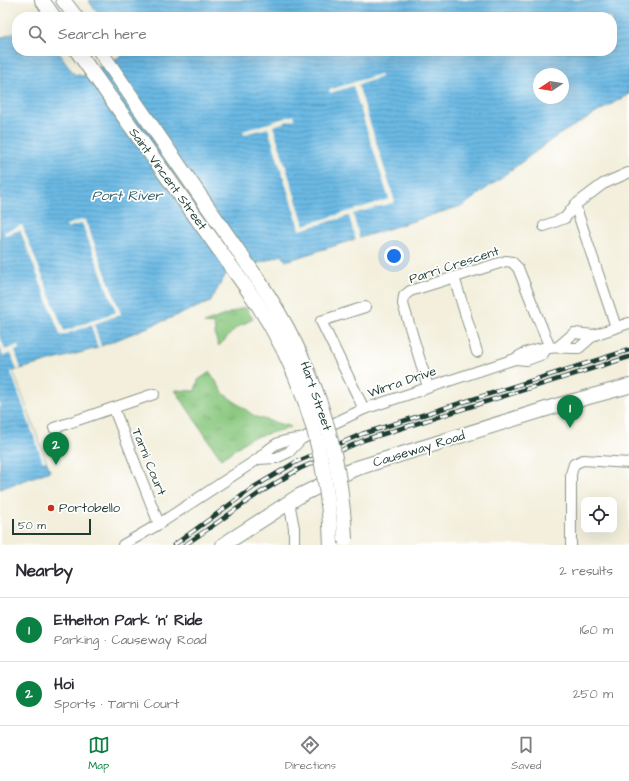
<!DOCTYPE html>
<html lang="en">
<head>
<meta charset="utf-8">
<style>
	body { margin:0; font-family:"Architects Daughter",sans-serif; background:#f2f2f3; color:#2b2b33 }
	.controls { position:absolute; right:12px; bottom:12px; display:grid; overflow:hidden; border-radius:8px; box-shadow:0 4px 16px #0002 }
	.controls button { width:36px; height:36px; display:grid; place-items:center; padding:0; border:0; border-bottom:1px solid #e1e1e2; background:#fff; color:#2b2b33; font:20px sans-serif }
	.compass { position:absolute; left:533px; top:68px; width:36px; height:36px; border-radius:50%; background:#fff; box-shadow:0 4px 16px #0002; rotate:258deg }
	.scale { position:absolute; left:12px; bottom:10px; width:79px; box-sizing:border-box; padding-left:4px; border:2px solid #1f3d34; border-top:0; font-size:11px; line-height:14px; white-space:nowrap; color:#1f3d34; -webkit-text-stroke:3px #fff; paint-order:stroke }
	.you { position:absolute; left:394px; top:256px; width:14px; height:14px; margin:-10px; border:3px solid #fff; border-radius:50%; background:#1a73e8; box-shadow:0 0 0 6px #1a73e833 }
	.badge { display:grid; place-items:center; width:26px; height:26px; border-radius:50%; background:#0b8043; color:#fff; font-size:13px; font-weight:700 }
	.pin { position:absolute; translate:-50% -33px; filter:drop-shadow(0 1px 2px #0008) }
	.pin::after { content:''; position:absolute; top:21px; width:14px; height:12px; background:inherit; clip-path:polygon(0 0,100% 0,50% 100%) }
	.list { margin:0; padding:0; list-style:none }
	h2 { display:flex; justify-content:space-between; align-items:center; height:52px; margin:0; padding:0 16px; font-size:17px }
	h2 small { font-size:13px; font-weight:400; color:#7c7c81 }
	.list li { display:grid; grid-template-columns:26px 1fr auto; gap:12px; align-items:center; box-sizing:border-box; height:64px; padding:0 16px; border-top:1px solid #e1e1e2 }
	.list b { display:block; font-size:15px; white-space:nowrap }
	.list p { margin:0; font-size:13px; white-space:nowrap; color:#7c7c81 }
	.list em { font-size:13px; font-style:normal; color:#7c7c81 }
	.icon { flex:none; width:22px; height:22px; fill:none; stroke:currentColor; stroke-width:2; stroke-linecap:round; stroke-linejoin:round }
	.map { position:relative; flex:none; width:629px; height:545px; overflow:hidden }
	.search { position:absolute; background:#fff; box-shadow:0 4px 16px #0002; left:12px; right:12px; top:12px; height:44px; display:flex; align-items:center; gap:10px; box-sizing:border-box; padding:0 14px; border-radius:16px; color:#7c7c81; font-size:15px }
	.sheet { height:180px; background:#fff }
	nav { display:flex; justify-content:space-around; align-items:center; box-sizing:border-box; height:56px; border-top:1px solid #e1e1e2; background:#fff; font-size:11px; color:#7c7c81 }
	nav a { display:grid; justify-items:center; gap:2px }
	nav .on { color:#0b8043 }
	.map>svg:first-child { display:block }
	.grass { fill:url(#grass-tufts); stroke:#538258 }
	.water { fill:url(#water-rules); stroke:#447b8c; fill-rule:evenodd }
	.pier { fill:#f3efdc }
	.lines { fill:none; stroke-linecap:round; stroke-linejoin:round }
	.street-casing { stroke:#899688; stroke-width:12 }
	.secondary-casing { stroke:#899688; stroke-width:16 }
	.street { stroke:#fff; stroke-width:10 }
	.secondary { stroke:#fff; stroke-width:14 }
	.rail-casing { stroke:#1f3d34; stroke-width:4.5 }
	.rail { stroke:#fff; stroke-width:3; stroke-dasharray:9; stroke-linecap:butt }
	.secondary-bridge-casing { stroke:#899688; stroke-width:16; stroke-linecap:butt }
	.secondary-bridge { stroke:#fff; stroke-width:14 }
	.poi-dot { fill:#c8321e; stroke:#fff; stroke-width:1.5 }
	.labels { text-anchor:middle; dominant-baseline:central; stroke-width:3.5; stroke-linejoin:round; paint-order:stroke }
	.street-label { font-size:13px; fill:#1f3d34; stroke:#fff }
	.poi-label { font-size:13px; fill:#1f3d34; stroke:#fff; text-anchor:start }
	.water-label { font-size:14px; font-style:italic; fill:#366269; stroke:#fff }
</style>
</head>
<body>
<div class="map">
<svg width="629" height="545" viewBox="0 0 629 545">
	<defs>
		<pattern id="grass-tufts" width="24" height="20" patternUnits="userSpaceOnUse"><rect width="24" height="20" fill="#87c67c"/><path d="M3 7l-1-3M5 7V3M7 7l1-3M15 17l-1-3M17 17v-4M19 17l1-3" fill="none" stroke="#6ea266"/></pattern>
		<pattern id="water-rules" width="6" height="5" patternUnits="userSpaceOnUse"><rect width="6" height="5" fill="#6ab9e4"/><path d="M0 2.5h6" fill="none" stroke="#5798ba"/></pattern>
	</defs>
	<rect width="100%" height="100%" fill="#fff"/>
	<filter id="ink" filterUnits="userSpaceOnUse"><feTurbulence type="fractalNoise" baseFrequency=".025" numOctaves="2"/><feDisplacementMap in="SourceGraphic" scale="8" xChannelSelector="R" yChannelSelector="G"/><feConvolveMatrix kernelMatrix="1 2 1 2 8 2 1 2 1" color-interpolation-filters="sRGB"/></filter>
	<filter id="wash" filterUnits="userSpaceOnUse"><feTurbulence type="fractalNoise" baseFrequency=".012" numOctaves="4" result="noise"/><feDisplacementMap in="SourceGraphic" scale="16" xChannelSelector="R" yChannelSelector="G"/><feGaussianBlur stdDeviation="0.9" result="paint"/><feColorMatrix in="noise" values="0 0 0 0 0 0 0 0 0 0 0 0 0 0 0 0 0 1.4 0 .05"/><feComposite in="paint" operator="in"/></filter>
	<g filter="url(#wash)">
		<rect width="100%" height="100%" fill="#f3efdc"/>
		<g class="grass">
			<path d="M 245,307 L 253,319 L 236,328 L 219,346 L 216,339 L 214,324 L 204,323 Z"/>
			<path d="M 210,372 L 224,394 L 256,417 L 291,427 L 249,439 L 221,459 L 175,390 L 195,391 L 198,380 Z"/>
		</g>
		<path class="water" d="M 88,0 L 629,0 L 629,94 L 558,135 L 464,205 L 286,261 L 282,255 L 226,274 L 210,302 L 94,349 L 13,371 L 50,471 L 0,489 L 0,38 L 17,32 L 17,51 L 58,51 L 74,74 L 83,76 L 121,56 L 122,51 L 612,51 L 612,17 L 100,17 ZM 539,74 L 563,74 L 563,98 L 539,98 Z"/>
		<g class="pier">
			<path d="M 380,74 L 381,77 L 358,85 L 395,202 L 353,214 L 360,240 L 356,241 L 349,216 L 300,230 L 268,128 L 244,134 L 243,131 L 294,115 L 295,119 L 273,126 L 304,225 L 389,199 L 353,86 L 330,93 L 329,90 Z"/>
			<path d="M 85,219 L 121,314 L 94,324 L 101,347 L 98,348 L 91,325 L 61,336 L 20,230 L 5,235 L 4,232 L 22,225 L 64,331 L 116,312 L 82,223 L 67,228 L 66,225 Z"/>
			<path d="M 0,336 L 5,350 L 18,345 L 19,349 L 15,351 L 21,369 L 17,370 L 11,353 L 3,356 L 0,348 Z"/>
			<path d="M 13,371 L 46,461 L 43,462 L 11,372 Z"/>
		</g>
	</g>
	<g filter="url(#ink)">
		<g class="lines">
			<defs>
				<g id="street">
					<path d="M 544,226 L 565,218 L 575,205"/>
					<path d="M 454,277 L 477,352"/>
					<path d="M 616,327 L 575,205 L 603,184 L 628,173"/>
					<path d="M 559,346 L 574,333 L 594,335"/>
					<path d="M 515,359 L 527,360 L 543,354 L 546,349"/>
					<path d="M 428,387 L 403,304 L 404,296 L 410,291 L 506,261 L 512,262 L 518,268 L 550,348"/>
					<path d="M 114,409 L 159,524"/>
					<path d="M 364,409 L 321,321 L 365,307"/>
					<path d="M 54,428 L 154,394"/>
					<path d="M 258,459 L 276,458 L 289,452 L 301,439 L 364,409 L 515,359 C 536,344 555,348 579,348 L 594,335 L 629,323"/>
					<path d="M 289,502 L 294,528 L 294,545"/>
					<path d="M 123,545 L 159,524 L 258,459 C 274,444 278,440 301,439"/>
					<path d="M 571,545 L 571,474 L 574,464 L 583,460 L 629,463"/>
				</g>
				<g id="secondary">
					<path d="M 42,0 L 54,17"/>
					<path d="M 63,0 L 76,17"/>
					<path d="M 77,51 L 248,290"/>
					<path d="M 100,51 L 259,281"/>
					<path d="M 223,545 L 299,496 L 354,469 L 559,405 L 629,386"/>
				</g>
			</defs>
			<use href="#street" class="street-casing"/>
			<use href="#secondary" class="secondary-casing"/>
			<use href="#street" class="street"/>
			<use href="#secondary" class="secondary"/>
			<defs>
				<g id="rail">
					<path d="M 174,545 L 254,487 L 296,462 L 362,434 L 629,350"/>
					<path d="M 185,545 L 258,494 L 299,469 L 364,440 L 629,357"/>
				</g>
			</defs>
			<use href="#rail" class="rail-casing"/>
			<use href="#rail" class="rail"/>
			<defs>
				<g id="secondary-bridge">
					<path d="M 259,281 C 312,361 341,443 345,539"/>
					<path d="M 248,290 C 301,366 328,452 331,544"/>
				</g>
			</defs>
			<use href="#secondary-bridge" class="secondary-bridge-casing"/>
			<use href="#secondary-bridge" class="secondary-bridge"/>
		</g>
	</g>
	<circle class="poi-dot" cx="51" cy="508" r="4"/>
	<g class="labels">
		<g class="street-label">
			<text transform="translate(168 179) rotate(54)">Saint Vincent Street</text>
			<text transform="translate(454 265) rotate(-18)">Parri Crescent</text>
			<text transform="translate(402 382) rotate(-19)">Wirra Drive</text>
			<text transform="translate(316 396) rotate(71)">Hart Street</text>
			<text transform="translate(419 449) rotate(-17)">Causeway Road</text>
			<text transform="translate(149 462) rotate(68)">Tarni Court</text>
		</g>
		<g class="poi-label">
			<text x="59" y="508">Portobello</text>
		</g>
		<g class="water-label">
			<text x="127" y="196">Port River</text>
		</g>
	</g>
</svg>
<div class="controls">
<button><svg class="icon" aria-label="locate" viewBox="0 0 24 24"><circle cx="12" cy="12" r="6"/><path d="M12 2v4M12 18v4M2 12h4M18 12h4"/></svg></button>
</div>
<svg class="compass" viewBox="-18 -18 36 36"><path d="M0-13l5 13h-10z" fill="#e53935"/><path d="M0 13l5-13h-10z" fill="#7c7c81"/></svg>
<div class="scale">50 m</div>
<div class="you"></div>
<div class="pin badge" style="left:570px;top:428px">1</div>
<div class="pin badge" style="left:56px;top:465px">2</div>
<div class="search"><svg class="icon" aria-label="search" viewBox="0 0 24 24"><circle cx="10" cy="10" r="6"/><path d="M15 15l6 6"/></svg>Search here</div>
</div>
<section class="sheet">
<h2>Nearby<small>2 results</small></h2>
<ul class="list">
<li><span class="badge">1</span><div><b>Ethelton Park 'n' Ride</b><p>Parking · Causeway Road</p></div><em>160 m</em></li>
<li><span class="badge">2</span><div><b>Hoi</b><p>Sports · Tarni Court</p></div><em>250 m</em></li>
</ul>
</section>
<nav>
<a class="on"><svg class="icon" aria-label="map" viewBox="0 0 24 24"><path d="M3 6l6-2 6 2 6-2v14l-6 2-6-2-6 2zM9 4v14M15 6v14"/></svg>Map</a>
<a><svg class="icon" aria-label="directions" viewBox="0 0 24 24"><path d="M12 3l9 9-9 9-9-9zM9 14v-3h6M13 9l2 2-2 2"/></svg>Directions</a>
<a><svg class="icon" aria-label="saved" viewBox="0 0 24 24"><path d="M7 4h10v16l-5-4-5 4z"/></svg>Saved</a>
</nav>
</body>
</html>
